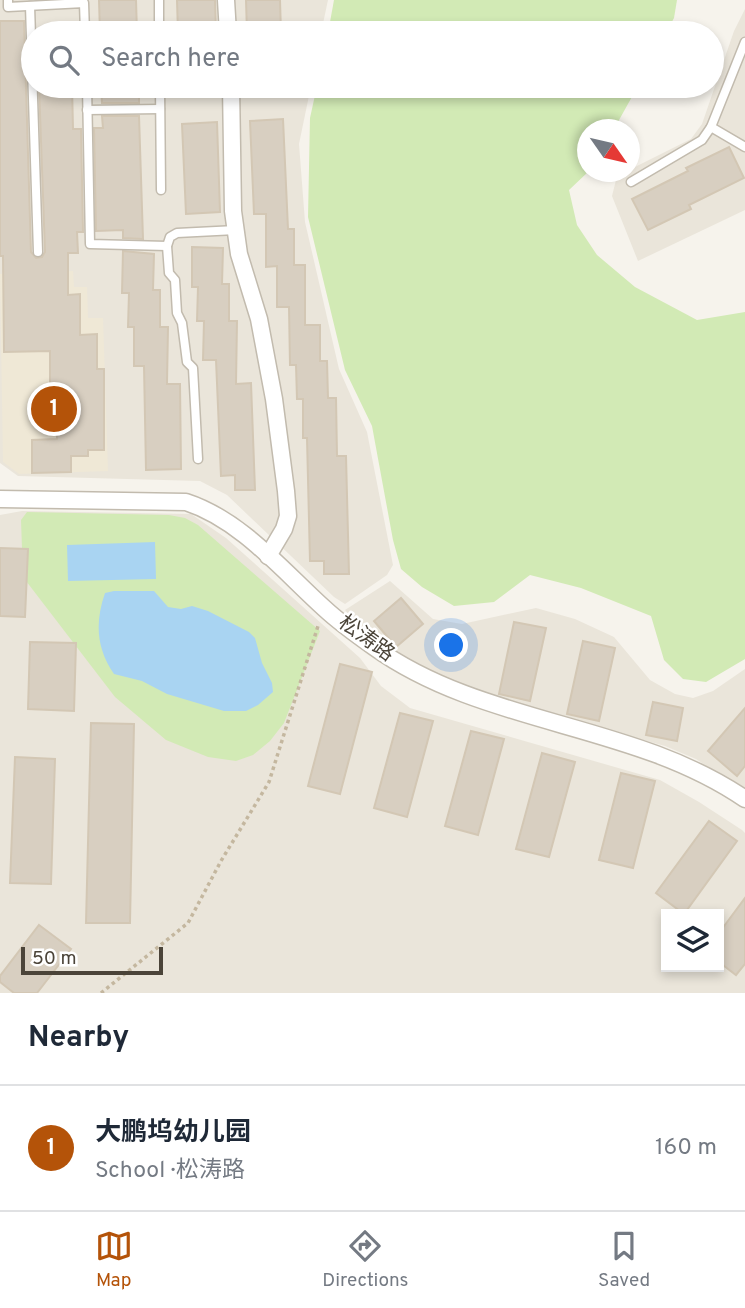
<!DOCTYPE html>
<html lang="en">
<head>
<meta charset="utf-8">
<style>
	body { margin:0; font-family:Overpass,"Noto Sans SC",sans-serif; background:#f2f2f3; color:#1f2937 }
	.controls { position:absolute; right:21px; bottom:21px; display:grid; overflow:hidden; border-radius:0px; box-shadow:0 4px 10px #0003 }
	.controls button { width:63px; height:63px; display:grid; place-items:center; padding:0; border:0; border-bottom:2px solid #e0e1e3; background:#fff; color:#1f2937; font:35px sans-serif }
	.compass { position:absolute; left:577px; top:119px; width:63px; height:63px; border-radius:50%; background:#fff; box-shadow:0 4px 10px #0003; rotate:124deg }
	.scale { position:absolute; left:21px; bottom:18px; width:142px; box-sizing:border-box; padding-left:7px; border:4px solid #4b4439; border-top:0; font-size:19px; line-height:24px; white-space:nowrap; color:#4b4439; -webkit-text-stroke:5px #fff; paint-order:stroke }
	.you { position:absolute; left:452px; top:646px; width:24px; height:24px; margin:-18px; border:5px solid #fff; border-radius:50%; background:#1a73e8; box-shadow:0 0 0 10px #1a73e833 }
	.badge { display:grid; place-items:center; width:46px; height:46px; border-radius:50%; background:#b45309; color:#fff; font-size:23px; font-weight:700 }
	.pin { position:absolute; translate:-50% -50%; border:4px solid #fff; box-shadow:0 2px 7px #0006 }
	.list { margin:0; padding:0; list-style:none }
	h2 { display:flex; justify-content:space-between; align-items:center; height:91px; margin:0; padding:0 28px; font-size:30px }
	h2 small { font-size:23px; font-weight:400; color:#747a83 }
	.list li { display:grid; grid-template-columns:46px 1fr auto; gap:21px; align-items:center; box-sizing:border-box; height:126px; padding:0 28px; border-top:2px solid #e0e1e3 }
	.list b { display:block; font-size:26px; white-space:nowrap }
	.list p { margin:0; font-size:23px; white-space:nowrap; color:#747a83 }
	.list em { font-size:23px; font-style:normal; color:#747a83 }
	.icon { flex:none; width:38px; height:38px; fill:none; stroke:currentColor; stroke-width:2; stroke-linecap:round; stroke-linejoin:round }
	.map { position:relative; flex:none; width:745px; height:993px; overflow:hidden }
	.search { position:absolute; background:#fff; box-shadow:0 4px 10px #0003; left:21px; right:21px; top:21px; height:77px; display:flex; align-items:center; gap:18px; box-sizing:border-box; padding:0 24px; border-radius:38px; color:#747a83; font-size:26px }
	.sheet { height:217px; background:#fff }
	nav { display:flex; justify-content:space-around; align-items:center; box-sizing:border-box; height:98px; border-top:2px solid #e0e1e3; background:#fff; font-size:19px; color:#747a83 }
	nav a { display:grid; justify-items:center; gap:4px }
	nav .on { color:#b45309 }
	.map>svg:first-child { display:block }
	.residential { fill:#eae5da; fill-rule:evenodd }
	.education { fill:#efe8d6 }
	.green { fill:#d2eab5 }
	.water { fill:#a9d4f2 }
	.building { fill:#d8cfc1; stroke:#d3c7b4; stroke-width:2 }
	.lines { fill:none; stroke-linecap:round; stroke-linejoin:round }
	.service-casing { stroke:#c2bbae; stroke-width:11 }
	.minor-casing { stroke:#c2bbae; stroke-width:19 }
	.path { stroke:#c4b79f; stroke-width:3.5; stroke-dasharray:3.5 3.5; stroke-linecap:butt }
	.service { stroke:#fff; stroke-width:8 }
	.minor { stroke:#fff; stroke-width:16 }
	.labels { text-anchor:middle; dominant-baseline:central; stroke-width:5; stroke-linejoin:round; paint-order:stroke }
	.street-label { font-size:21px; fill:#4b4439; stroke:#fff }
</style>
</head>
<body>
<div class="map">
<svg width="745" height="993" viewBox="0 0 745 993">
	<rect width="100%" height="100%" fill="#f6f3ec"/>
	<g class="residential">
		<path d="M 0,0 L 328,0 L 321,33 L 33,33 L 33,86 L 311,86 L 299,144 L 305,222 L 339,369 L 367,432 L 393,565 L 387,575 L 345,604 L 334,597 L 227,495 L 200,481 L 18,476 L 0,463 Z"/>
		<path d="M 745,9 L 745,210 L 638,261 L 612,196 L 617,176 L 691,139 L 702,124 L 734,31 Z"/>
		<path d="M 22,511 L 191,514 L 226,538 L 360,658 L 381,686 L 410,708 L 660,780 L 699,802 L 742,830 L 745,833 L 745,993 L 0,993 L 0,515 ZM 666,914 L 719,914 L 719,967 L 666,967 Z"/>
		<path d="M 390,581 L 433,619 L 462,624 L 536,608 L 575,619 L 614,637 L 650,680 L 675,694 L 693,698 L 713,691 L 745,669 L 745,792 L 696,759 L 665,746 L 460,689 L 373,641 L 345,610 Z"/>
	</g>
	<path class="education" d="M 73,271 L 74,287 L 87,287 L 88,318 L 103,318 L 108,471 L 19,474 L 3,462 L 0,274 Z"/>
	<g class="green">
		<path d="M 334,0 L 677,0 L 674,18 L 666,33 L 328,33 Z"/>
		<path d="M 317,86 L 638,86 L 614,129 L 588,130 L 588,172 L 569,190 L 577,225 L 597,255 L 635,287 L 697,320 L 745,312 L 745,659 L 706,682 L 683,679 L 664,660 L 651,616 L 581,588 L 530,575 L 494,602 L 454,606 L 422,587 L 401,569 L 393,540 L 372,426 L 345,370 L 308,217 L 310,118 Z"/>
		<path d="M 27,512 L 169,515 L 185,518 L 198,525 L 320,631 L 284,723 L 270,741 L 253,755 L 236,761 L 208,757 L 166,740 L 115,697 L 23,577 L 21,520 Z"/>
	</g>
	<g class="water">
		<path d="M 155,542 L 156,579 L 68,581 L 67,545 Z"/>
		<path d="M 114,591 L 154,591 L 168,607 L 181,609 L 192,606 L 208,611 L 249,632 L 255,638 L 262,663 L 272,683 L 273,692 L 258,705 L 246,711 L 224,711 L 167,694 L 142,681 L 114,674 C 96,648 95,622 105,593 Z"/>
	</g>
	<g class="building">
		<path d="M 99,0 L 136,0 L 137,33 L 100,33 Z"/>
		<path d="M 177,0 L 215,0 L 216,33 L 178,33 Z"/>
		<path d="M 246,0 L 280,0 L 281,33 L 247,33 Z"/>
		<path d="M 0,21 L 24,21 L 31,252 L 36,258 L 42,257 L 45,252 L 39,86 L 72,86 L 73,129 L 81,129 L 83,232 L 77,232 L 78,253 L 68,253 L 68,295 L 80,294 L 80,335 L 97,334 L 97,369 L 104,369 L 104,450 L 88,450 L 88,456 L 71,456 L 71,472 L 32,473 L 32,440 L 57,439 L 56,385 L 50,385 L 50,351 L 4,352 L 3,256 L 0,256 Z"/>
		<path d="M 101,86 L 139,86 L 139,103 L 102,103 Z"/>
		<path d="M 102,116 L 139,116 L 143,239 L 123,238 L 123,230 L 96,231 L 94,128 L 103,128 Z"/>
		<path d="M 283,119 L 288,229 L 294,229 L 294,265 L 305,265 L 305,325 L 320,325 L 320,361 L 327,361 L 328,398 L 336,398 L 337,456 L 346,456 L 349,574 L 324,574 L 324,561 L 310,561 L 307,438 L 303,438 L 303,399 L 297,399 L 296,365 L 290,365 L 289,307 L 277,307 L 277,266 L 266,267 L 266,214 L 254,214 L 250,121 Z"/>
		<path d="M 217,122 L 220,212 L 186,214 L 182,124 Z"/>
		<path d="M 729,147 L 744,178 L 689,205 L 691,209 L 648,230 L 632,199 L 688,171 L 686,168 Z"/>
		<path d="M 192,247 L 223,248 L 222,284 L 229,284 L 229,321 L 237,321 L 236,384 L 251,383 L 255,490 L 235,490 L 235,475 L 221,476 L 216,360 L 203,360 L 204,321 L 197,321 L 198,287 L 192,287 Z"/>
		<path d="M 123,251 L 154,254 L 153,290 L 160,290 L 160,327 L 168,327 L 167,384 L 180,384 L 181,469 L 146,470 L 144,366 L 134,366 L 134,327 L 128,327 L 129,293 L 122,293 Z"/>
		<path d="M 0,548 L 28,549 L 25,617 L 0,616 Z"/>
		<path d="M 401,598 L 423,624 L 396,647 L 374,621 Z"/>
		<path d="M 514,622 L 546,628 L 530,701 L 499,694 Z"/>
		<path d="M 583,641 L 615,648 L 599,721 L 567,714 Z"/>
		<path d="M 30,642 L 76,643 L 74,711 L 28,709 Z"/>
		<path d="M 340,664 L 372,672 L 340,794 L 308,786 Z"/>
		<path d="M 653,702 L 683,708 L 677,741 L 646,735 Z"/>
		<path d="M 745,708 L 745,766 L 737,776 L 708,751 Z"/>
		<path d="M 400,713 L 433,721 L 407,817 L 374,808 Z"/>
		<path d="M 91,723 L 134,724 L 130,923 L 86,923 Z"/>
		<path d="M 471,731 L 504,739 L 478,835 L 445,826 Z"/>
		<path d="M 542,753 L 575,762 L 549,857 L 516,849 Z"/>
		<path d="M 15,757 L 55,759 L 51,884 L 10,883 Z"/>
		<path d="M 621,773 L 655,781 L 633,868 L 599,860 Z"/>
		<path d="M 709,821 L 737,841 L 684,914 L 656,893 Z"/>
		<path d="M 745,898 L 745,964 L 736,975 L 719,962 L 719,933 Z"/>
		<path d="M 39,925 L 71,949 L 37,993 L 14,993 L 0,982 L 0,976 Z"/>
	</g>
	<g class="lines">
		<defs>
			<g id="service">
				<path d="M 8,0 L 8,7 L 84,3 L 85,33"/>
				<path d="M 159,0 L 159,33"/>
				<path d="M 30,6 L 38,252"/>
				<path d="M 87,86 L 90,244 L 167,246"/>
				<path d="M 160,86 L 161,190"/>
				<path d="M 87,110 L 160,109"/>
				<path d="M 711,127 L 745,147"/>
				<path d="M 631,182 L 702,140 L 711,127 L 745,42"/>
				<path d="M 198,459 L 193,368 L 187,362 L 182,323 L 177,313 L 175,280 L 169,273 L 167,246 L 170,237 L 177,233 L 236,230"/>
			</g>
			<g id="minor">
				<path d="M 226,0 L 228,33"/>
				<path d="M 231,86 L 233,211 L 239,254 L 259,319 L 274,399 L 286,491 L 288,516 L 284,529 L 268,556"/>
				<path d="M 0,499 L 186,502 C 241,520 282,570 324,608 C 339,622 357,635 374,647 C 484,726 633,722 745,799"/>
			</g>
		</defs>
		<use href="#service" class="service-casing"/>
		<use href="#minor" class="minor-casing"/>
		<path class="path" d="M 101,993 L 188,923 L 221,861 L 269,782 L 318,626"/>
		<use href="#service" class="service"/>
		<use href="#minor" class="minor"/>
	</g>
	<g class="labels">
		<g class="street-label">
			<text transform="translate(366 639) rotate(36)">松涛路</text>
		</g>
	</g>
</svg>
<div class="controls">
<button><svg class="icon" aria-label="layers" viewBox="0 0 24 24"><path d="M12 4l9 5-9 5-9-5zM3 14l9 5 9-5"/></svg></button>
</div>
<svg class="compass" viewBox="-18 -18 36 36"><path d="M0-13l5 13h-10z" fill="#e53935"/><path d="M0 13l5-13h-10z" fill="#747a83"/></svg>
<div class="scale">50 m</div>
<div class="you"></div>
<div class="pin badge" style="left:54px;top:409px">1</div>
<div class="search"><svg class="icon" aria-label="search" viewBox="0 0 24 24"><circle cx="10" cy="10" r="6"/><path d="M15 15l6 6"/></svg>Search here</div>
</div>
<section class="sheet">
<h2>Nearby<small></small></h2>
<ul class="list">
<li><span class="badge">1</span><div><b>大鹏坞幼儿园</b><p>School · 松涛路</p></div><em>160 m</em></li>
</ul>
</section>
<nav>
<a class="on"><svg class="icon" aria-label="map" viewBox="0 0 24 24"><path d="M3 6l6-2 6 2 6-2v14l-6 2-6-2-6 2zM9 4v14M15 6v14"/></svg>Map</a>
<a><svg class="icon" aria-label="directions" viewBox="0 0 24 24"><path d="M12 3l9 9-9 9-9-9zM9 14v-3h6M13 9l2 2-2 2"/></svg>Directions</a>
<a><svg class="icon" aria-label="saved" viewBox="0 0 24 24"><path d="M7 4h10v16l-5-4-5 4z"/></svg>Saved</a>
</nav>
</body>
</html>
